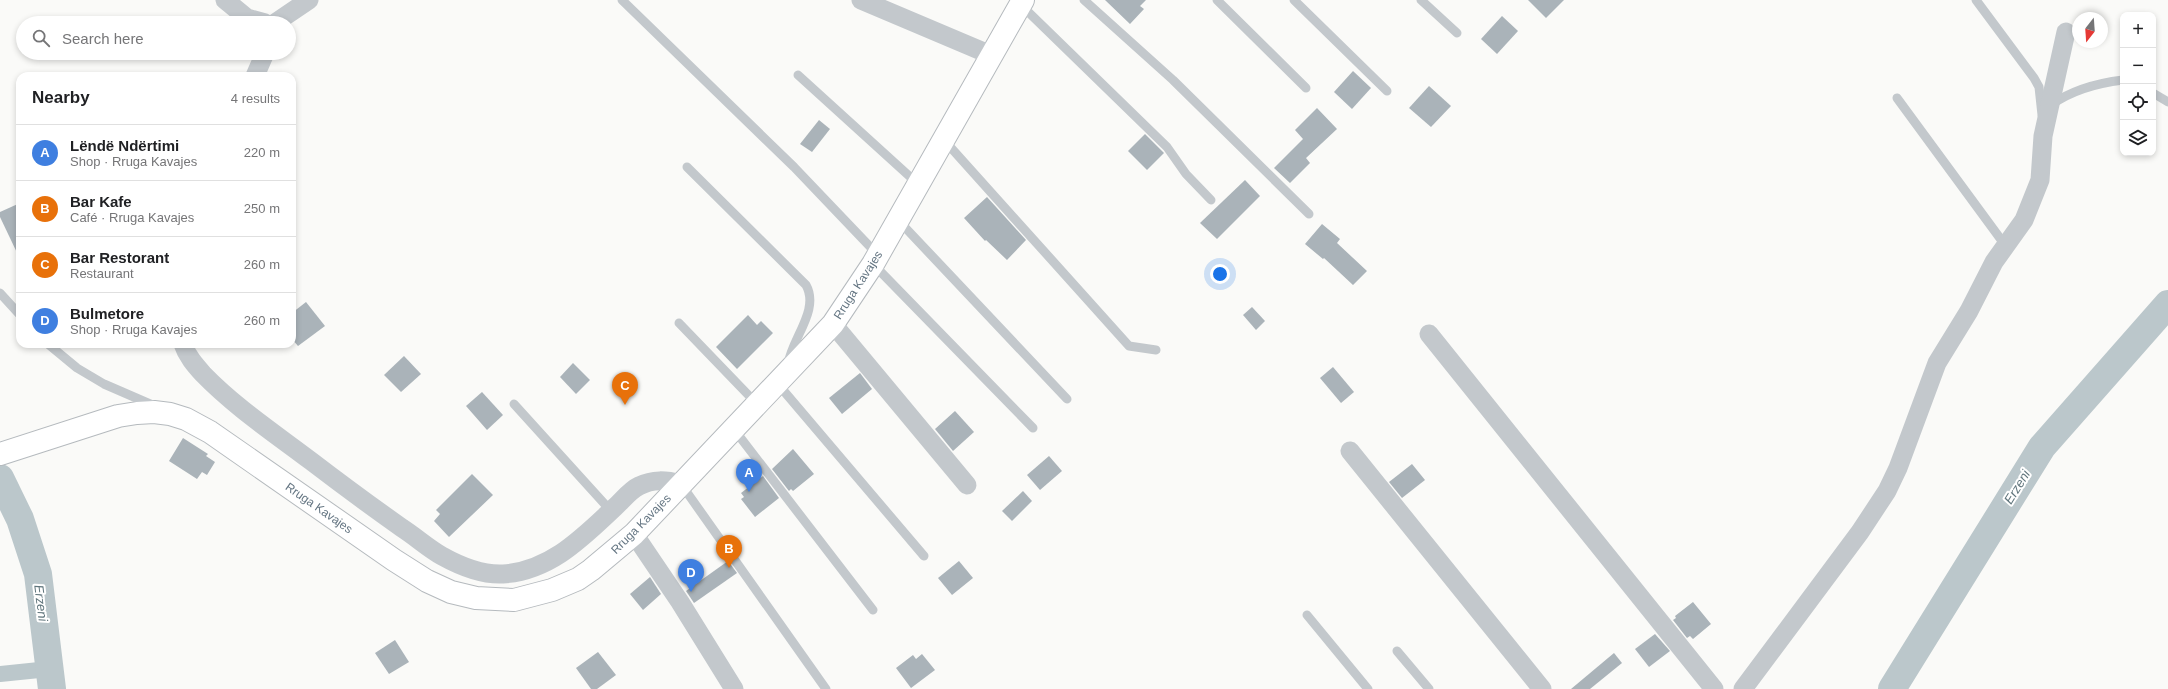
<!DOCTYPE html>
<html lang="en">
<head>
<meta charset="utf-8">
<style>
	body { margin:0; font-family:Helvetica,sans-serif; background:#f6f6f6; color:#202124 }
	.controls { position:absolute; right:12px; top:12px; display:grid; overflow:hidden; border-radius:8px; box-shadow:0 2px 6px #0003 }
	.controls button { width:36px; height:36px; display:grid; place-items:center; padding:0; border:0; border-bottom:1px solid #e0e0e0; background:#fff; color:#202124; font:20px sans-serif }
	.compass { position:absolute; left:2072px; top:12px; width:36px; height:36px; border-radius:50%; background:#fff; box-shadow:0 2px 6px #0003; rotate:197deg }
	.you { position:absolute; left:1220px; top:274px; width:14px; height:14px; margin:-10px; border:3px solid #fff; border-radius:50%; background:#1a73e8; box-shadow:0 0 0 6px #1a73e833 }
	.badge { display:grid; place-items:center; width:26px; height:26px; border-radius:50%; background:#e4572e; color:#fff; font-size:13px; font-weight:700 }
	.pin { position:absolute; translate:-50% -33px; filter:drop-shadow(0 1px 2px #0008) }
	.pin::after { content:''; position:absolute; top:21px; width:14px; height:12px; background:inherit; clip-path:polygon(0 0,100% 0,50% 100%) }
	.list { margin:0; padding:0; list-style:none }
	h2 { display:flex; justify-content:space-between; align-items:center; height:52px; margin:0; padding:0 16px; font-size:17px }
	h2 small { font-size:13px; font-weight:400; color:#757577 }
	.list li { display:grid; grid-template-columns:26px 1fr auto; gap:12px; align-items:center; box-sizing:border-box; height:56px; padding:0 16px; border-top:1px solid #e0e0e0 }
	.list b { display:block; font-size:15px; white-space:nowrap }
	.list p { margin:0; font-size:13px; white-space:nowrap; color:#757577 }
	.list em { font-size:13px; font-style:normal; color:#757577 }
	.icon { flex:none; width:22px; height:22px; fill:none; stroke:currentColor; stroke-width:2; stroke-linecap:round; stroke-linejoin:round }
	.map { position:relative; flex:none; width:2168px; height:689px; overflow:hidden }
	.search { position:absolute; background:#fff; box-shadow:0 2px 6px #0003; left:16px; top:16px; width:280px; height:44px; display:flex; align-items:center; gap:10px; box-sizing:border-box; padding:0 14px; border-radius:22px; color:#757577; font-size:15px }
	.panel { position:absolute; background:#fff; box-shadow:0 2px 6px #0003; left:16px; top:72px; width:280px; height:276px; border-radius:12px }
	.map>svg:first-child { display:block }
	.lines { fill:none; stroke-linecap:round; stroke-linejoin:round }
	.canal { stroke:#bbc7cb; stroke-width:16 }
	.river { stroke:#bbc7cb; stroke-width:28 }
	.building { fill:#aab3b9 }
	.primary-casing { stroke:#b5babe; stroke-width:24 }
	.lane { stroke:#c3c8cc; stroke-width:9 }
	.street { stroke:#c3c8cc; stroke-width:19 }
	.primary { stroke:#fff; stroke-width:22 }
	.labels { text-anchor:middle; dominant-baseline:central; stroke-width:4; stroke-linejoin:round; paint-order:stroke }
	.street-label { font-size:12px; fill:#657683; stroke:#fff }
	.water-label { font-size:13px; font-style:italic; fill:#60757c; stroke:#fff }
</style>
</head>
<body>
<div class="map">
<svg width="2168" height="689" viewBox="0 0 2168 689">
	<rect width="100%" height="100%" fill="#fafaf8"/>
	<g class="lines">
		<path class="canal" d="M 0,674 L 49,669"/>
		<g class="river">
			<path d="M 0,478 L 20,519 L 38,574 L 52,689"/>
			<path d="M 1892,689 L 2042,447 L 2168,304"/>
		</g>
	</g>
	<g class="building">
		<path d="M 1105,0 L 1146,0 L 1140,6 L 1144,9 L 1130,24 Z"/>
		<path d="M 1528,0 L 1564,0 L 1546,18 Z"/>
		<path d="M 1502,16 L 1518,31 L 1497,54 L 1481,39 Z"/>
		<path d="M 1353,71 L 1371,88 L 1352,109 L 1334,92 Z"/>
		<path d="M 1429,86 L 1451,106 L 1431,127 L 1409,108 Z"/>
		<path d="M 1317,108 L 1337,129 L 1306,158 L 1310,163 L 1290,183 L 1274,168 L 1303,139 L 1295,130 Z"/>
		<path d="M 819,120 L 830,129 L 812,152 L 800,144 Z"/>
		<path d="M 1145,134 L 1164,153 L 1147,170 L 1128,151 Z"/>
		<path d="M 1245,180 L 1260,196 L 1217,239 L 1200,223 Z"/>
		<path d="M 987,197 L 1026,240 L 1007,260 L 986,240 L 985,241 L 964,218 Z"/>
		<path d="M 20,203 L 20,259 L 0,217 L 0,212 Z"/>
		<path d="M 1322,224 L 1340,239 L 1337,243 L 1367,271 L 1353,285 L 1324,258 L 1323,259 L 1305,244 Z"/>
		<path d="M 306,302 L 325,326 L 298,346 L 292,339 L 292,313 Z"/>
		<path d="M 1252,307 L 1265,321 L 1256,330 L 1243,315 Z"/>
		<path d="M 748,315 L 757,325 L 761,321 L 773,333 L 737,369 L 716,347 Z"/>
		<path d="M 404,356 L 421,374 L 401,392 L 384,375 Z"/>
		<path d="M 573,363 L 590,380 L 576,394 L 560,377 Z"/>
		<path d="M 1333,367 L 1354,392 L 1341,403 L 1320,378 Z"/>
		<path d="M 860,373 L 872,389 L 842,414 L 829,398 Z"/>
		<path d="M 482,392 L 503,415 L 487,430 L 466,406 Z"/>
		<path d="M 955,411 L 974,432 L 953,451 L 935,429 Z"/>
		<path d="M 183,438 L 208,454 L 206,456 L 215,462 L 207,475 L 202,472 L 197,479 L 169,461 Z"/>
		<path d="M 793,449 L 814,474 L 793,491 L 791,489 L 789,491 L 772,469 Z"/>
		<path d="M 1049,456 L 1062,471 L 1040,490 L 1027,475 Z"/>
		<path d="M 1412,464 L 1425,480 L 1402,498 L 1389,482 Z"/>
		<path d="M 472,474 L 493,495 L 449,537 L 434,521 L 440,514 L 436,510 Z"/>
		<path d="M 763,476 L 779,498 L 755,517 L 741,499 L 744,497 L 741,493 Z"/>
		<path d="M 1023,491 L 1032,501 L 1012,521 L 1002,511 Z"/>
		<path d="M 728,561 L 737,573 L 694,603 L 686,591 Z"/>
		<path d="M 959,561 L 973,578 L 952,595 L 938,578 Z"/>
		<path d="M 650,577 L 661,594 L 643,610 L 630,594 Z"/>
		<path d="M 1693,602 L 1711,624 L 1693,639 L 1690,636 L 1687,638 L 1673,620 L 1676,618 L 1675,616 Z"/>
		<path d="M 1655,634 L 1670,651 L 1649,667 L 1635,649 Z"/>
		<path d="M 395,640 L 409,662 L 389,674 L 375,653 Z"/>
		<path d="M 598,652 L 616,675 L 597,689 L 591,689 L 576,668 Z"/>
		<path d="M 1614,653 L 1622,663 L 1590,689 L 1571,689 Z"/>
		<path d="M 922,654 L 935,670 L 911,688 L 896,668 L 913,655 L 916,659 Z"/>
	</g>
	<g class="lines">
		<defs>
			<path id="primary" d="M 0,454 L 118,416 L 137,413 L 154,412 L 170,414 L 186,419 L 210,432 L 394,560 L 427,581 L 451,592 L 476,598 L 514,600 L 552,590 L 578,579 L 591,570 L 634,534 L 833,324 L 873,264 L 1023,0"/>
		</defs>
		<use href="#primary" class="primary-casing"/>
		<g class="lane">
			<path d="M 622,0 L 794,167 L 878,255"/>
			<path d="M 1084,0 L 1173,80 L 1309,214"/>
			<path d="M 1217,0 L 1306,88"/>
			<path d="M 1294,0 L 1387,91"/>
			<path d="M 1421,0 L 1457,33"/>
			<path d="M 1976,0 L 2034,78 L 2039,87 L 2042,115"/>
			<path d="M 1020,4 L 1167,147 L 1186,174 L 1211,200"/>
			<path d="M 798,75 L 918,184"/>
			<path d="M 2153,93 L 2168,102"/>
			<path d="M 1897,98 L 2005,245"/>
			<path d="M 2051,105 C 2072,90 2098,83 2123,80"/>
			<path d="M 944,140 L 1129,346 L 1156,350"/>
			<path d="M 687,167 L 806,285 C 820,310 792,338 788,364"/>
			<path d="M 898,220 L 1067,399"/>
			<path d="M 873,264 L 1033,428"/>
			<path d="M 0,293 L 20,315"/>
			<path d="M 679,323 L 757,404"/>
			<path d="M 48,344 L 77,368 L 104,384 L 157,407"/>
			<path d="M 777,383 L 924,556"/>
			<path d="M 514,404 L 611,511"/>
			<path d="M 733,428 L 873,610"/>
			<path d="M 681,484 L 826,689"/>
			<path d="M 1307,615 L 1368,689"/>
			<path d="M 1397,651 L 1429,689"/>
		</g>
		<g class="street">
			<path d="M 225,0 L 247,18 L 265,23"/>
			<path d="M 861,0 L 991,55"/>
			<path d="M 275,23 L 309,0"/>
			<path d="M 255,76 L 265,53"/>
			<path d="M 833,324 L 967,485"/>
			<path d="M 1429,334 L 1714,689"/>
			<path d="M 183,344 C 187,356 195,365 203,374 C 235,407 274,433 311,461 C 341,484 371,506 402,528 C 416,537 428,548 442,556 C 460,566 483,575 503,574 C 550,571 582,538 614,508 C 622,501 630,490 639,486 C 653,479 666,480 681,484"/>
			<path d="M 1350,451 L 1542,689"/>
			<path d="M 634,534 L 680,602 L 734,689"/>
			<path d="M 1743,689 L 1860,532 L 1887,491 L 1898,468 L 1937,363 L 1969,311 L 1994,262 L 2024,220 L 2040,180 L 2043,136 L 2066,32"/>
		</g>
		<use href="#primary" class="primary"/>
	</g>
	<g class="labels">
		<g class="street-label">
			<text transform="translate(858 285) rotate(-57)">Rruga Kavajes</text>
			<text transform="translate(319 508) rotate(35)">Rruga Kavajes</text>
			<text transform="translate(641 524) rotate(-45)">Rruga Kavajes</text>
		</g>
		<g class="water-label">
			<text transform="translate(2017 487) rotate(-58)">Erzeni</text>
			<text transform="translate(41 603) rotate(83)">Erzeni</text>
		</g>
	</g>
</svg>
<div class="controls">
<button>+</button>
<button>−</button>
<button><svg class="icon" aria-label="locate" viewBox="0 0 24 24"><circle cx="12" cy="12" r="6"/><path d="M12 2v4M12 18v4M2 12h4M18 12h4"/></svg></button>
<button><svg class="icon" aria-label="layers" viewBox="0 0 24 24"><path d="M12 4l9 5-9 5-9-5zM3 14l9 5 9-5"/></svg></button>
</div>
<svg class="compass" viewBox="-18 -18 36 36"><path d="M0-13l5 13h-10z" fill="#e53935"/><path d="M0 13l5-13h-10z" fill="#757577"/></svg>
<div class="you"></div>
<div class="pin badge" style="left:749px;top:492px;background:#3f7fe0">A</div>
<div class="pin badge" style="left:729px;top:568px;background:#e8710a">B</div>
<div class="pin badge" style="left:625px;top:405px;background:#e8710a">C</div>
<div class="pin badge" style="left:691px;top:592px;background:#3f7fe0">D</div>
<div class="search"><svg class="icon" aria-label="search" viewBox="0 0 24 24"><circle cx="10" cy="10" r="6"/><path d="M15 15l6 6"/></svg>Search here</div>
<section class="panel">
<h2>Nearby<small>4 results</small></h2>
<ul class="list">
<li><span class="badge" style="background:#3f7fe0">A</span><div><b>Lëndë Ndërtimi</b><p>Shop · Rruga Kavajes</p></div><em>220 m</em></li>
<li><span class="badge" style="background:#e8710a">B</span><div><b>Bar Kafe</b><p>Café · Rruga Kavajes</p></div><em>250 m</em></li>
<li><span class="badge" style="background:#e8710a">C</span><div><b>Bar Restorant</b><p>Restaurant</p></div><em>260 m</em></li>
<li><span class="badge" style="background:#3f7fe0">D</span><div><b>Bulmetore</b><p>Shop · Rruga Kavajes</p></div><em>260 m</em></li>
</ul>
</section>
</div>
</body>
</html>
